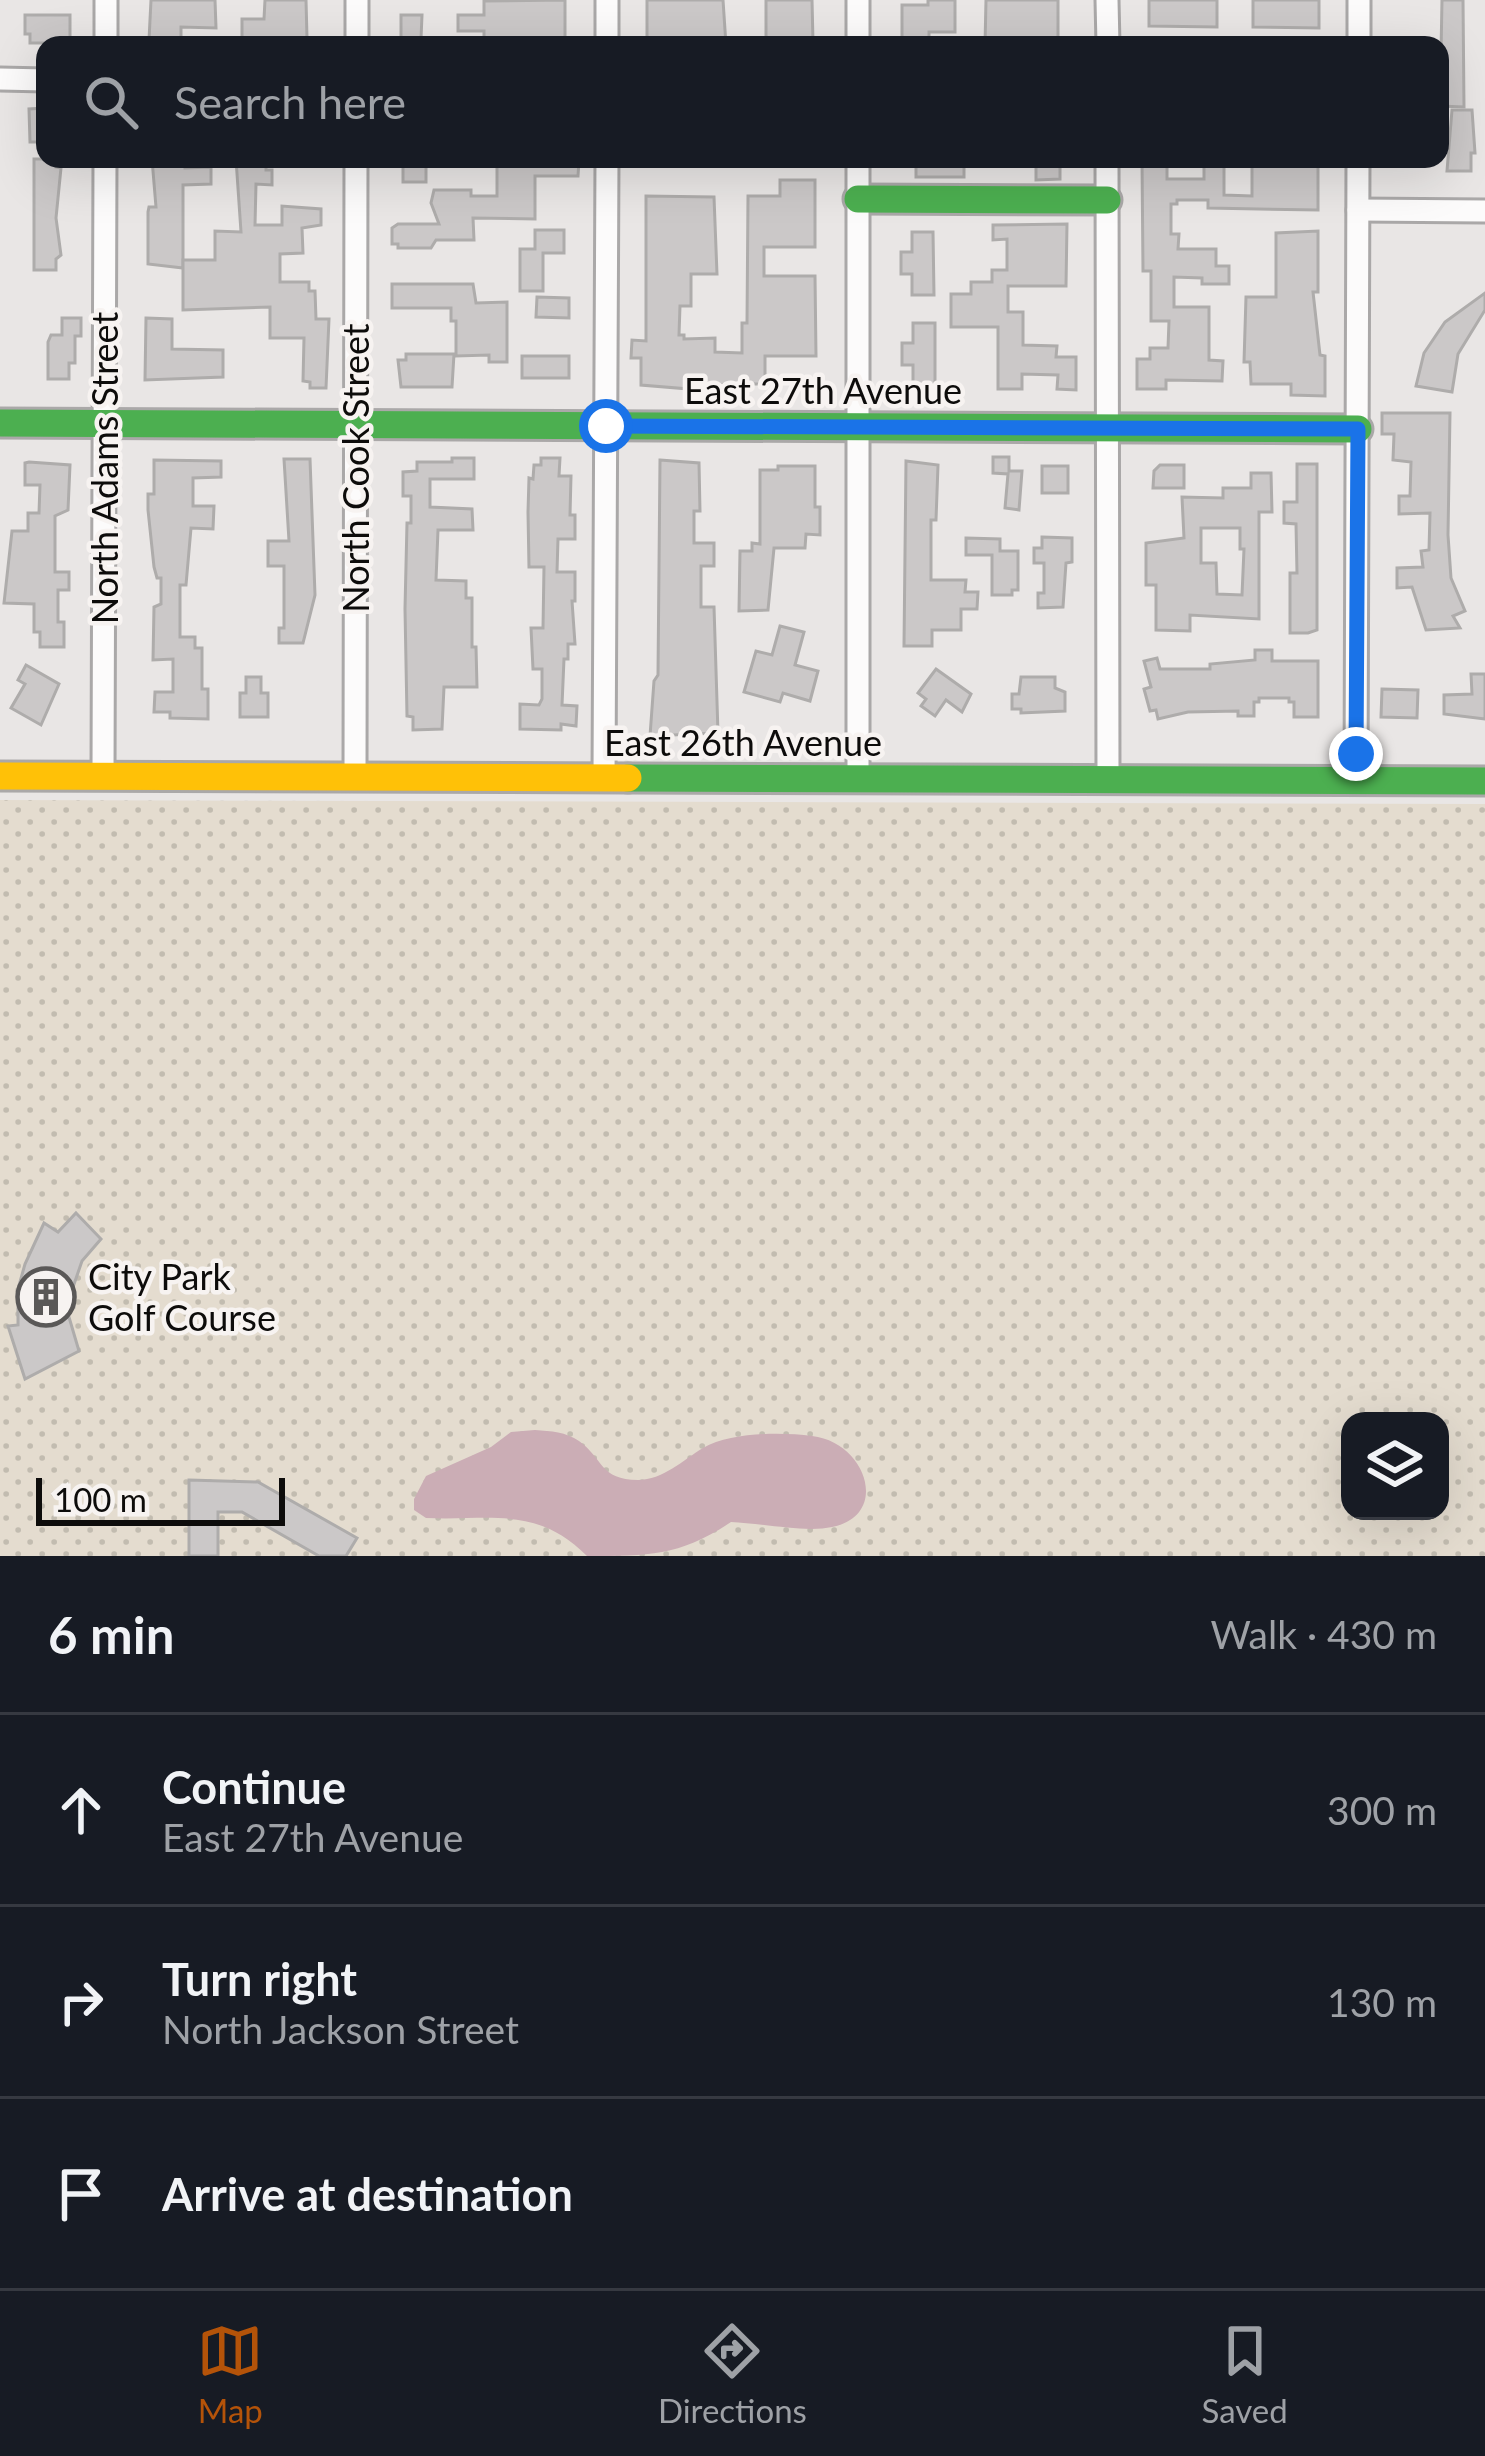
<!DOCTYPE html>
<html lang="en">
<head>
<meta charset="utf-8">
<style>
	body { margin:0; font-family:Lato,sans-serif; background:#20242c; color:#f1f3f6 }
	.controls { position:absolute; right:36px; bottom:36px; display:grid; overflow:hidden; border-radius:24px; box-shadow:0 12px 48px #0002 }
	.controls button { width:108px; height:108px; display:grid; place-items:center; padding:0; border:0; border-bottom:3px solid #363941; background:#171b24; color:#f1f3f6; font:60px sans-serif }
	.scale { position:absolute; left:36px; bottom:30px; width:249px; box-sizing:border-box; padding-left:12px; border:6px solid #0d0c0b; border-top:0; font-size:33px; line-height:42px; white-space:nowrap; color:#0d0c0b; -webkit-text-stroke:9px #f7f3f1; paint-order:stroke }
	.stop { position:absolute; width:36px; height:36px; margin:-27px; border:9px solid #1a73e8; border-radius:50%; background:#fff }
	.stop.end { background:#1a73e8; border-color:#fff; box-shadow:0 3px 12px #0008 }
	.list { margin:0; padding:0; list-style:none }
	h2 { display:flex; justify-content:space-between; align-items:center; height:156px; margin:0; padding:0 48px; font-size:51px }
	h2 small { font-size:39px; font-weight:400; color:#9ea1a6 }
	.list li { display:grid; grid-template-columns:78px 1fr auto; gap:36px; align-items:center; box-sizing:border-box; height:192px; padding:0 48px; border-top:3px solid #363941 }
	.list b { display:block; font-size:45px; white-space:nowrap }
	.list p { margin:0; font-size:39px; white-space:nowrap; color:#9ea1a6 }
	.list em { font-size:39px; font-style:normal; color:#9ea1a6 }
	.icon { flex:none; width:66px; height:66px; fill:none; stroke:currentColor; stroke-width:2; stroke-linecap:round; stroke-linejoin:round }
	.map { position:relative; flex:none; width:1485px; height:1556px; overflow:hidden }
	.search { position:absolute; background:#171b24; box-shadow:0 12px 48px #0002; left:36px; right:36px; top:36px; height:132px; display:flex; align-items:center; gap:30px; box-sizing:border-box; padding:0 42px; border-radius:24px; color:#9ea1a6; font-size:45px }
	.sheet { height:732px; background:#171b24 }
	nav { display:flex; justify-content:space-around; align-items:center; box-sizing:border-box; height:168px; border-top:3px solid #363941; background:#171b24; font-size:33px; color:#9ea1a6 }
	nav a { display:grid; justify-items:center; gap:6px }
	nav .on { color:#b45309 }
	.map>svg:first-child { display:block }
	.grass { fill:url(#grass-dots); fill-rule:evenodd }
	.water { fill:#cbadb5 }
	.building { fill:#cbc8c8; stroke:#aeacab; stroke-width:3; fill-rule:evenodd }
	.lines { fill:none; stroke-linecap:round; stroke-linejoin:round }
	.street-casing { stroke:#aaa8a8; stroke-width:27 }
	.fast-casing { stroke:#aaa8a8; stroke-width:33 }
	.slow-casing { stroke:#aaa8a8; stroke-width:33 }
	.street { stroke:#fcfbfb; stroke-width:21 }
	.fast { stroke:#4caf50; stroke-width:27 }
	.slow { stroke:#ffc107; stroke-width:27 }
	.route { stroke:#1a73e8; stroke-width:15 }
	.labels { text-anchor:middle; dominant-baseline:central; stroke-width:9; stroke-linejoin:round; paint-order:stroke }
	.street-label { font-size:36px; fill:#0d0c0b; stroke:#f7f3f1 }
	.poi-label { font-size:36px; fill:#0d0c0b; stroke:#f7f3f1; text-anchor:start }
</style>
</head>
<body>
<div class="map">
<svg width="1485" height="1556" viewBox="0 0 1485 1556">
	<defs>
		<pattern id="grass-dots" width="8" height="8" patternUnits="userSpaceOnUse" patternTransform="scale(3)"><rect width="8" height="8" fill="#e4dccf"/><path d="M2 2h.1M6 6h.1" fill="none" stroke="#c2bcb0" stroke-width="1.8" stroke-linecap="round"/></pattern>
	</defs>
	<rect width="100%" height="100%" fill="#e9e6e5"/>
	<path class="grass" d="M 0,800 L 1485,804 L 1485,1556 L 0,1556 ZM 1350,1421 L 1440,1421 L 1440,1511 L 1350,1511 Z"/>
	<path class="water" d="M 535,1430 C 551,1431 566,1432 579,1441 C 603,1458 600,1480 638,1480 C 663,1480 683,1460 703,1448 C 731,1432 781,1432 812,1436 C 866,1442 891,1515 832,1527 C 806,1533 759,1523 731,1522 C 680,1556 650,1556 587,1556 C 536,1505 491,1521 426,1518 L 414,1510 L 414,1499 L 426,1476 L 491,1447 L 511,1432 Z"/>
	<g class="building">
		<path d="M 151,0 L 215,0 L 216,28 L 181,27 L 181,41 L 149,40 Z"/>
		<path d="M 265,0 L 306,0 L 307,38 L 242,39 L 242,19 L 264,19 Z"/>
		<path d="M 565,0 L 565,45 L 484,45 L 484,31 L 458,31 L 458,15 L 484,15 L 484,1 Z"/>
		<path d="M 647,0 L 723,0 L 726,45 L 647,45 Z"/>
		<path d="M 766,0 L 812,0 L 813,42 L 766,42 Z"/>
		<path d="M 928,0 L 955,0 L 955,32 L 929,32 L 929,45 L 902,45 L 902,5 L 928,5 Z"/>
		<path d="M 986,0 L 1058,0 L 1058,45 L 985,45 Z"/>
		<path d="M 1149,0 L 1217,0 L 1217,27 L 1149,26 Z"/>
		<path d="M 1253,0 L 1319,0 L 1319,28 L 1253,27 Z"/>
		<path d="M 1442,0 L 1463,0 L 1464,107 L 1440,106 Z"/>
		<path d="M 25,15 L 70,15 L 70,43 L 30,43 L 30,34 L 25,34 Z"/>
		<path d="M 401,15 L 422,15 L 421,39 L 401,38 Z"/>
		<path d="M 45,108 L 45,142 L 30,142 L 29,109 Z"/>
		<path d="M 1452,110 L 1472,110 L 1475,153 L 1471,153 L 1471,171 L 1447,171 Z"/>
		<path d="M 34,159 L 56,159 L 56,167 L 61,168 L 56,218 L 61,255 L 56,259 L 56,270 L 34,270 Z"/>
		<path d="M 152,159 L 185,159 L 185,168 L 211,167 L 211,184 L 183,185 L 183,268 L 148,264 L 148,212 L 149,207 L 156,207 Z"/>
		<path d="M 236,159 L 266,159 L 266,170 L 272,170 L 272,185 L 256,184 L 255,225 L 282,225 L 282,206 L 321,209 L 321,225 L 302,228 L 303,253 L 280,254 L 280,282 L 309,282 L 309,291 L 315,291 L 316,319 L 329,319 L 326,388 L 310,388 L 310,382 L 303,381 L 304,338 L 270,338 L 270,307 L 183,310 L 183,260 L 215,260 L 215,231 L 241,232 Z"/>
		<rect x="403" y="159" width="23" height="23"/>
		<rect x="916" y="159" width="48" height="18"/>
		<path d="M 1036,159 L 1060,159 L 1060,179 L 1036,180 Z"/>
		<path d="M 1142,159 L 1167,159 L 1167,179 L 1204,179 L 1204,159 L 1224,159 L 1224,195 L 1252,196 L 1252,159 L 1318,159 L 1318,210 L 1208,208 L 1208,200 L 1177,200 L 1177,204 L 1171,204 L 1171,234 L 1179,234 L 1178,249 L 1216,249 L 1216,266 L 1229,266 L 1229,284 L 1202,284 L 1202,278 L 1174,277 L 1174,307 L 1209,307 L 1209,360 L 1223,361 L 1222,381 L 1166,380 L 1166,389 L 1137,389 L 1137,359 L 1150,359 L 1150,348 L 1168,348 L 1169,321 L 1151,321 L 1151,271 L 1143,271 Z"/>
		<path d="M 497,160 L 579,160 L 578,176 L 535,176 L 535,219 L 473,218 L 474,240 L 436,240 L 431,248 L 398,248 L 398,244 L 392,244 L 392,228 L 398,224 L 439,224 L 431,203 L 434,190 L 471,190 L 471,196 L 497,196 Z"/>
		<path d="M 780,180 L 815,180 L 815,247 L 764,247 L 764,276 L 815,276 L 816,356 L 765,356 L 765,384 L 725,384 L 714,387 L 714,391 L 641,385 L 641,358 L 631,358 L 632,340 L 646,341 L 646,196 L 714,197 L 717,274 L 691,274 L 691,306 L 680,306 L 679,335 L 684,335 L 684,339 L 715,338 L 715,352 L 742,353 L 742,323 L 747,323 L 748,196 L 780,196 Z"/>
		<path d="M 1067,224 L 1066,286 L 1008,286 L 1008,312 L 1023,312 L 1023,345 L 1057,346 L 1056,357 L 1076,357 L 1076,390 L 1057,389 L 1058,375 L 1022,374 L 1022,389 L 998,389 L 998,327 L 951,327 L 951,294 L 971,294 L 971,282 L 992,282 L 992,270 L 1007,270 L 1007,239 L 993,240 L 993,225 Z"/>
		<path d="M 535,230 L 564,230 L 564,253 L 543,253 L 543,291 L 520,291 L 520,249 L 535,249 Z"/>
		<path d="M 1318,231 L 1318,292 L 1313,292 L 1320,355 L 1325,356 L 1325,396 L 1291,395 L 1291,384 L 1251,384 L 1250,362 L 1244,362 L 1246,297 L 1276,297 L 1276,233 Z"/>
		<path d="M 912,232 L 933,232 L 934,295 L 912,295 L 912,274 L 901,274 L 901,252 L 912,252 Z"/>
		<path d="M 392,284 L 473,284 L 476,303 L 507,302 L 507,362 L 489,362 L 489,355 L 456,356 L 456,321 L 451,321 L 451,308 L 392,308 Z"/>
		<path d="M 1485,293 L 1485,310 L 1458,354 L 1452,392 L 1416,386 L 1424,353 L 1445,322 Z"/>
		<path d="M 537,297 L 569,298 L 569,318 L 536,317 Z"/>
		<path d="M 62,318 L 81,318 L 81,336 L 75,336 L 75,363 L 69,363 L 69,379 L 48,379 L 48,342 L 51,335 L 62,335 Z"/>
		<path d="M 146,318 L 172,319 L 172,349 L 223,350 L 223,377 L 145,380 Z"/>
		<path d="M 913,323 L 935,323 L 935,386 L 913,386 L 913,365 L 902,365 L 902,343 L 913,343 Z"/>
		<path d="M 406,354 L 454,354 L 452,387 L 401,387 L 398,360 L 406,360 Z"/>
		<rect x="522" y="356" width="47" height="22"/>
		<path d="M 1382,413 L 1450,413 L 1448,535 L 1451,578 L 1465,611 L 1453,616 L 1460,628 L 1426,630 L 1412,587 L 1397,588 L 1397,568 L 1423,567 L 1421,551 L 1429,550 L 1430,513 L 1399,514 L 1399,496 L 1410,496 L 1411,462 L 1393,460 L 1394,434 L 1382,434 Z"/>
		<path d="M 993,457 L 1009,457 L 1009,471 L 1022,471 L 1019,510 L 1005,508 L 1008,474 L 993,473 Z"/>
		<path d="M 452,458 L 474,458 L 474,479 L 430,479 L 430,507 L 472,509 L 473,530 L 438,530 L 436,580 L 466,581 L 466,598 L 472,598 L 472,647 L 476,647 L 477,687 L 444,687 L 442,729 L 413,730 L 413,717 L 407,716 L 405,609 L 407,523 L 411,523 L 411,496 L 403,496 L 403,472 L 417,471 L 417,462 L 452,462 Z"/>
		<path d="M 541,458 L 560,458 L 559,476 L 571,476 L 570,515 L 575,515 L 575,539 L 558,539 L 557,572 L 575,572 L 575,601 L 572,601 L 575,644 L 568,644 L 568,659 L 564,659 L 562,705 L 577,706 L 576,726 L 561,724 L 561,730 L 520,729 L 520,704 L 539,705 L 542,699 L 542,669 L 533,669 L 531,628 L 543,628 L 544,567 L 529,567 L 528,512 L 529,478 L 533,479 L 534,465 L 541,465 Z"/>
		<path d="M 284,459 L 310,459 L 315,595 L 303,643 L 279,643 L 279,628 L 284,628 L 284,566 L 268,566 L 268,541 L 289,541 Z"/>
		<path d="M 154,460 L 221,461 L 221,477 L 193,478 L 193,506 L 214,506 L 213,529 L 191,528 L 186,585 L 180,585 L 180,637 L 195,637 L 195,648 L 202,648 L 202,689 L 208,689 L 208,719 L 170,718 L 170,712 L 154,712 L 155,692 L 173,692 L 173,659 L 153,660 L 154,607 L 161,604 L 161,578 L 157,578 L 154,567 L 148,510 L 148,494 L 154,494 Z"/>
		<path d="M 660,460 L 699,463 L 700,511 L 694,511 L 694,543 L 714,543 L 714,566 L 701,566 L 701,607 L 714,607 L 718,733 L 650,736 L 654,681 L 658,675 Z"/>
		<path d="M 906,461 L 938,465 L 936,520 L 931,520 L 931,580 L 966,580 L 965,592 L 978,592 L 977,609 L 961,609 L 961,630 L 932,630 L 932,646 L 904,646 Z"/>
		<path d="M 29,462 L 70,465 L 68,510 L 55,516 L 55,572 L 69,572 L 69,590 L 58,590 L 58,622 L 64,622 L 64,647 L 40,647 L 40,632 L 34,632 L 34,604 L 4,603 L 12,531 L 28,531 L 28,513 L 39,513 L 40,485 L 25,485 L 25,463 Z"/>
		<path d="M 1297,464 L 1317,464 L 1317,630 L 1308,633 L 1290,633 L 1290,573 L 1297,573 L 1296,524 L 1284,523 L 1284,502 L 1297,502 Z"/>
		<path d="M 1160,465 L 1184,465 L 1184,488 L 1153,488 L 1154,471 Z"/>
		<path d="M 778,466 L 815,466 L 815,507 L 820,507 L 820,535 L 806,534 L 805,548 L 774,548 L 768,610 L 739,611 L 740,551 L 752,551 L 752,543 L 760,544 L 760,470 L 778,470 Z"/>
		<rect x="1042" y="466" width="26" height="27"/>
		<path d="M 1251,473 L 1271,473 L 1272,512 L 1259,512 L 1259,619 L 1190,615 L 1190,631 L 1156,630 L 1156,585 L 1146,585 L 1146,543 L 1184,538 L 1182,497 L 1223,498 L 1223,488 L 1251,488 ZM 1201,528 L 1240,528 L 1240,549 L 1244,549 L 1242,595 L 1217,594 L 1216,563 L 1201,563 Z"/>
		<path d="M 1042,537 L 1072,538 L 1072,562 L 1066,563 L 1063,607 L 1038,608 L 1038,593 L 1044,593 L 1044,563 L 1034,563 L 1034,548 L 1042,548 Z"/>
		<path d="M 966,538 L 1000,539 L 1000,551 L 1018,551 L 1018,590 L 1012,590 L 1012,595 L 992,595 L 992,555 L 966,555 Z"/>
		<path d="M 780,626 L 804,632 L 795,665 L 818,671 L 810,701 L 783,693 L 780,702 L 744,692 L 756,651 L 772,655 Z"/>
		<path d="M 1255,650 L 1272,650 L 1272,661 L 1318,661 L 1318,717 L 1294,717 L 1294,702 L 1289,702 L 1289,698 L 1259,698 L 1259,702 L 1254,702 L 1254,716 L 1238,716 L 1238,711 L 1188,712 L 1158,719 L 1156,710 L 1150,711 L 1144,689 L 1151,687 L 1144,661 L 1157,658 L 1160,669 L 1210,669 L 1210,664 L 1255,660 Z"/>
		<path d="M 26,665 L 59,684 L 41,725 L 11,708 L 25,684 L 18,680 Z"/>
		<path d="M 936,669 L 971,694 L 962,712 L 946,700 L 935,716 L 921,706 L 926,699 L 918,693 Z"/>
		<path d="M 1471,674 L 1485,674 L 1485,719 L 1444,714 L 1444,695 L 1472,694 Z"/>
		<path d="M 246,677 L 261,677 L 261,693 L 268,693 L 268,717 L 240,717 L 240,693 L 246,693 Z"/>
		<path d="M 1021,677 L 1055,677 L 1055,688 L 1065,692 L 1065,711 L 1021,713 L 1021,709 L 1012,709 L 1012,694 L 1019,694 Z"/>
		<path d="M 1382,689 L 1418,690 L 1417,718 L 1381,717 Z"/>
		<path d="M 76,1213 L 101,1239 L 82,1261 L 71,1293 L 75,1293 L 74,1307 L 66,1307 L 79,1351 L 25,1379 L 8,1326 L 18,1325 L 18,1289 L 25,1264 L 44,1223 L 58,1232 Z"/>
		<path d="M 189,1480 L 258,1482 L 357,1538 L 346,1556 L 319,1556 L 242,1512 L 218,1512 L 218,1556 L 189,1556 Z"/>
	</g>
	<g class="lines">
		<defs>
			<g id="street">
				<path d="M 357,0 L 357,45"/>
				<path d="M 607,0 L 607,45"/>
				<path d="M 858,0 L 858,45"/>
				<path d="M 1107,0 L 1108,45"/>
				<path d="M 1359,0 L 1359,45"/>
				<path d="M 106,45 L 106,0"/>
				<path d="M 0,79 L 45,80"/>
				<path d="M 1107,159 L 1108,779"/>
				<path d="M 1358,210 L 1485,211"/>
				<path d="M 103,776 L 105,159"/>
				<path d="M 355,777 L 356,159"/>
				<path d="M 604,778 L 607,159"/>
				<path d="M 858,778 L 858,159"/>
				<path d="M 1356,780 L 1358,159"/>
			</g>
			<g id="fast">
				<path d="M 858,199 L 1107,200"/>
				<path d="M 0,423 L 1358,429"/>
				<path d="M 628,778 L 1485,781"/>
			</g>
			<path id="slow" d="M 0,776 L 628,778"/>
		</defs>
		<use href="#street" class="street-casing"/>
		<use href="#fast" class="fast-casing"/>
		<use href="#slow" class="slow-casing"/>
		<use href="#street" class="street"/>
		<use href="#fast" class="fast"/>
		<use href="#slow" class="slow"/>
	</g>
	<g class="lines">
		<path class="route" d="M 606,426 L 1358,429 L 1356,754"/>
	</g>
	<defs>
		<symbol id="building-ring" viewBox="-11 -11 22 22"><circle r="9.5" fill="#f7f3f1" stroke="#5a5857" stroke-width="1.5"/><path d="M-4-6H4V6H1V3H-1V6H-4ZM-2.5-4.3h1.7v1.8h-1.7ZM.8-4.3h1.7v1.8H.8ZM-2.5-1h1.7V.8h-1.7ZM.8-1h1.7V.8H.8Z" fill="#5a5857"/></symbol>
	</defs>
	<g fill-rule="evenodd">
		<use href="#building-ring" x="13" y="1264" width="66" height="66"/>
	</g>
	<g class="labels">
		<g class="street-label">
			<text x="823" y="390">East 27th Avenue</text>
			<text transform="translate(104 468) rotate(-90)">North Adams Street</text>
			<text transform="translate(355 468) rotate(-90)">North Cook Street</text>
			<text x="743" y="742">East 26th Avenue</text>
		</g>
		<g class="poi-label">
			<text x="88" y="1276">City Park<tspan x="88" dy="41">Golf Course</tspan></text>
		</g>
	</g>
</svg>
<div class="controls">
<button><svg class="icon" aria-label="layers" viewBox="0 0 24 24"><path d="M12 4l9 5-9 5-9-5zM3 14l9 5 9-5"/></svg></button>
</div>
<div class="scale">100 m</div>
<div class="stop" style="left:606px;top:426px"></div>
<div class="stop end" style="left:1356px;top:754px"></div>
<div class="search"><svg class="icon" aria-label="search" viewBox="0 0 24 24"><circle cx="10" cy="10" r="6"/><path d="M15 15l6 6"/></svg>Search here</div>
</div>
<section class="sheet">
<h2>6 min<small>Walk · 430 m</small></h2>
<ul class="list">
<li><svg class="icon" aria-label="ahead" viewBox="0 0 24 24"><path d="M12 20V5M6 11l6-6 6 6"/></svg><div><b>Continue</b><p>East 27th Avenue</p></div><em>300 m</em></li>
<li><svg class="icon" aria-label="right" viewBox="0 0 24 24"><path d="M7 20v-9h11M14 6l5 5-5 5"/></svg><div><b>Turn right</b><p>North Jackson Street</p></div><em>130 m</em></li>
<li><svg class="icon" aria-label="arrive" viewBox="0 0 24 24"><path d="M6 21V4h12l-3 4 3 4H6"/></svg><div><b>Arrive at destination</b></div></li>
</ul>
</section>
<nav>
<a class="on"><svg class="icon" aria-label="map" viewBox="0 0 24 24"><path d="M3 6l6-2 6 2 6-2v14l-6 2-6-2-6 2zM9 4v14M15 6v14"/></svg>Map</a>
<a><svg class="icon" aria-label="directions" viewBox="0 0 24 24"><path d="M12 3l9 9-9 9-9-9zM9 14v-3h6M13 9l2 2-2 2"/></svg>Directions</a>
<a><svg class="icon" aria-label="saved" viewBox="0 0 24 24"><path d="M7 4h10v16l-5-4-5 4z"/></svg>Saved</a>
</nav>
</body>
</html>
